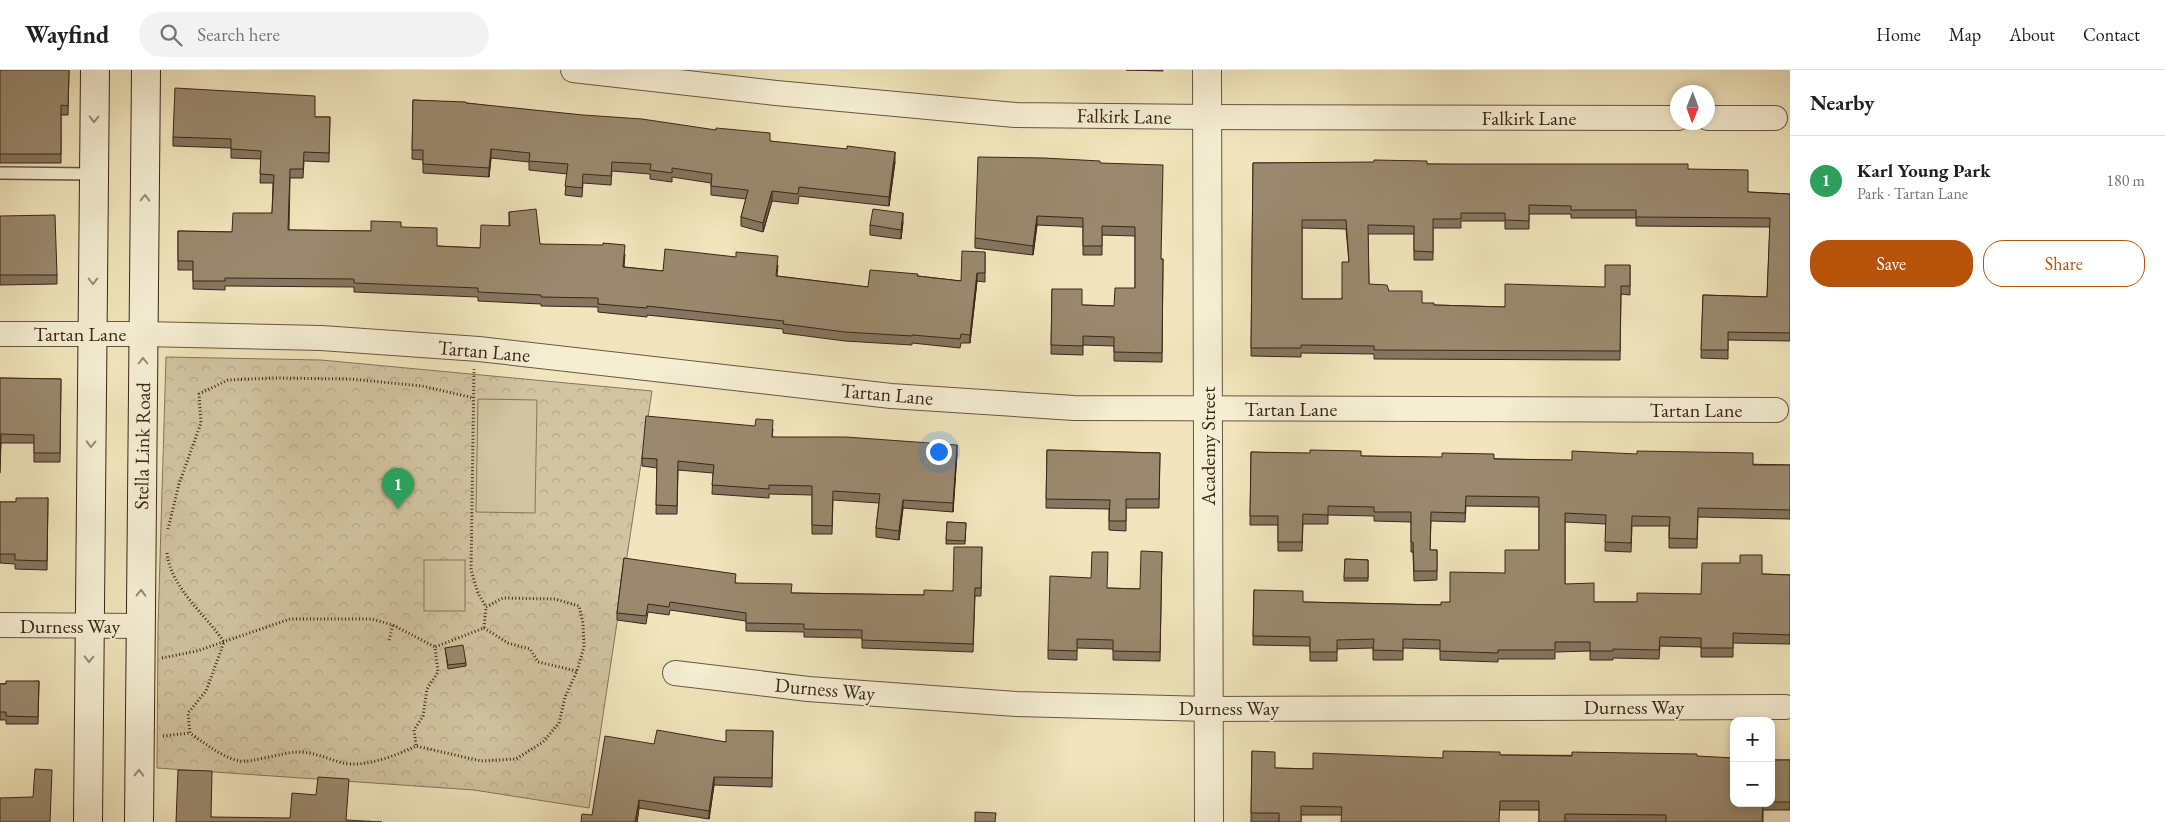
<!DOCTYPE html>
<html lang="en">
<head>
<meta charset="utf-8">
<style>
	body { margin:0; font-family:"EB Garamond",serif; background:#f2f2f2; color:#202124 }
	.controls { position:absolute; right:15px; bottom:15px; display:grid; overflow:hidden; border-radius:10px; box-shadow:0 2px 8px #0003 }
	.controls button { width:45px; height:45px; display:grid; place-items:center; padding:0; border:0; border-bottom:1px solid #e0e0e0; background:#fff; color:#202124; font:25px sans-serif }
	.compass { position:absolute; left:1670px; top:15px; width:45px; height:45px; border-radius:50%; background:#fff; box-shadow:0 2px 8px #0003; rotate:181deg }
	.you { position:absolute; left:938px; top:381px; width:18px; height:18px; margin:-12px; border:4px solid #fff; border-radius:50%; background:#1a73e8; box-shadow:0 0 0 8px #1a73e833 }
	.badge { display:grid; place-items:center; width:32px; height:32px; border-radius:50%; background:#b45309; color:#fff; font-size:16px; font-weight:700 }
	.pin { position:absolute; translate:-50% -41px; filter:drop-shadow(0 1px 2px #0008) }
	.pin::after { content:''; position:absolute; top:26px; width:18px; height:15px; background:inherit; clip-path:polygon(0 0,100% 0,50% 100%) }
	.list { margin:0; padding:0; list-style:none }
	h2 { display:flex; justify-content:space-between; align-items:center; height:65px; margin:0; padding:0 20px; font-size:21px }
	h2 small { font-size:16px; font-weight:400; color:#757577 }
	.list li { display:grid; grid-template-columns:32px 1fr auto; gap:15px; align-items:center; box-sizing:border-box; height:90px; padding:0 20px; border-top:1px solid #e0e0e0 }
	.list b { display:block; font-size:19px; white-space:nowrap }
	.list p { margin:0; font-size:16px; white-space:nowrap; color:#757577 }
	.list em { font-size:16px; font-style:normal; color:#757577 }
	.actions { display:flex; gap:10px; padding:15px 20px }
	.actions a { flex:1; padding:11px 0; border:1px solid #b45309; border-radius:20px; text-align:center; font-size:18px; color:#b45309 }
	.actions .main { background:#b45309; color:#fff }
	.icon { flex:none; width:28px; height:28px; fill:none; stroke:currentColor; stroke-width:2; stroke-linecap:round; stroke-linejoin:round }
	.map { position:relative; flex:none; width:1790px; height:752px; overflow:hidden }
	header { display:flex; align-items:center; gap:30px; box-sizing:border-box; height:70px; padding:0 25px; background:#fff; border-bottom:1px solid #e0e0e0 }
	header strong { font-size:24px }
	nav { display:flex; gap:28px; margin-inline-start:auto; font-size:18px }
	.search { width:350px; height:45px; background:#f2f2f2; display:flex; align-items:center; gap:12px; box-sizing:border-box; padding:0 18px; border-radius:28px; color:#757577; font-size:19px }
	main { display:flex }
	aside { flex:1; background:#fff }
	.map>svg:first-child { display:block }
	.park { fill:url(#park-crowns); stroke:#86745c }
	.garden { fill:#d1c4a0; stroke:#86745c }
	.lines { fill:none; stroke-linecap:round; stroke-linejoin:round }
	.service-casing { stroke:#695542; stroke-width:14 }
	.minor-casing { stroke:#695542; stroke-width:26 }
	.tertiary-casing { stroke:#695542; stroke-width:30 }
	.secondary-casing { stroke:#3c2519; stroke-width:30 }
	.path { stroke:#3c2519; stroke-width:3; stroke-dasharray:1 2.5; stroke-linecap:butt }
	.service { stroke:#f5eed3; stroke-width:11 }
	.minor { stroke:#f5eed3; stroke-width:24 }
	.tertiary { stroke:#f5eed3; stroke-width:28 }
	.secondary { stroke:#f5eed3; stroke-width:28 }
	.wall { fill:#84765f; stroke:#3c2519; fill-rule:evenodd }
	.shaded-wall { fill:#6c604d; stroke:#3c2519 }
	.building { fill:#9a896e; stroke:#3c2519; fill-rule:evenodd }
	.oneway { stroke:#988a76 }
	.labels { text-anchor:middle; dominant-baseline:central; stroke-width:4; stroke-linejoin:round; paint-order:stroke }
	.street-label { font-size:20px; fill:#3c2519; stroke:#f5eed3 }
</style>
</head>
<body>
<header>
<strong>Wayfind</strong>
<div class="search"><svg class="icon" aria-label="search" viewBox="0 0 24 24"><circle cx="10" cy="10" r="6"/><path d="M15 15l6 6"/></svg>Search here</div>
<nav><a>Home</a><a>Map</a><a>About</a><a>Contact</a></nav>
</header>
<main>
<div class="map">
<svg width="1790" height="752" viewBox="0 0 1790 752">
	<defs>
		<pattern id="park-crowns" width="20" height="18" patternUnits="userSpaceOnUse" patternTransform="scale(1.25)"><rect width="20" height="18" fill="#d1c4a0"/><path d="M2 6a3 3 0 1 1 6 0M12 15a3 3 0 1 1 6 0" fill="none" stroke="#b4a889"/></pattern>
	</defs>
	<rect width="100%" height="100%" fill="#f0e5bc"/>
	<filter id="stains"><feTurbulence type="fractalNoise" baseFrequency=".004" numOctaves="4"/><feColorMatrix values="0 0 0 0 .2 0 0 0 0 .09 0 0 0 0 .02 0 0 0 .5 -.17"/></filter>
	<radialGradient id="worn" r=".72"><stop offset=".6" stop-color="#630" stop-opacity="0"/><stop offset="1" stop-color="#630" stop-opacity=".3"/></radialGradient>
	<path class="park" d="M 166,287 L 321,290 L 652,321 L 589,738 L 474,720 L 157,698 L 158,557 Z"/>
	<g class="garden">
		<path d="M 478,329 L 537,330 L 535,443 L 476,442 Z"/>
		<rect x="424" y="490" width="41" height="51"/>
	</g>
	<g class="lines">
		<defs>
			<path id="service" d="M 0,103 L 93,104"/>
			<g id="minor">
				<path d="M 573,0 L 776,23 L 1015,45 L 1207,47 L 1678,48"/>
				<path d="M 1708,48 L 1775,48"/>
				<path d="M 0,264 L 143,264 L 321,268 L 479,279 L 891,326 L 1074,338 L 1776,340"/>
				<path d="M 0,555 L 141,556"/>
				<path d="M 675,603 L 808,619 L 1016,634 L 1208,639 L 1785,637"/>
			</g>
			<path id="tertiary" d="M 1207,0 L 1209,752"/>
			<g id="secondary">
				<path d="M 88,752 L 95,0"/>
				<path d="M 139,752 L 146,0"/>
			</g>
		</defs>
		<use href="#service" class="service-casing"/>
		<use href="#minor" class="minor-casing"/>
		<use href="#tertiary" class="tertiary-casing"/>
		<use href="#secondary" class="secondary-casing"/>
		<g class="path">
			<path d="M 168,459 L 179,414 L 201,353 L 199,324 L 228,310 L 274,308 L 351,309 L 422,316 L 474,328"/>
			<path d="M 167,483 C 171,518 205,544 224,572 L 206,621 L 188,643 L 190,663 C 206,674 220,686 239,691 C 250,693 282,683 295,682 C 313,681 327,689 343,693 C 363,698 399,685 416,676 L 481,691 L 516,689 L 543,672 L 559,653 L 565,627 L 577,601 L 584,577 L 583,553 L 579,536 L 555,529 L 503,528 L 486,537 L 478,523 L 471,500 L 474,299"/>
			<path d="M 484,558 L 508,573 L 530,579 L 538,592 L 577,601"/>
			<path d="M 389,570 L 393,555"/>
			<path d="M 162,588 L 197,581 L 290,549 L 372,549 L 393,555 L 435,577"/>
			<path d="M 163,666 L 190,663"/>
			<path d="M 416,675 L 414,660 L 423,646 L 427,619 L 438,602 L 435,577 L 484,558 L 486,537"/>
		</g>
		<use href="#service" class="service"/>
		<use href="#minor" class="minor"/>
		<use href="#tertiary" class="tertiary"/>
		<use href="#secondary" class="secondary"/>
	</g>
	<g class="wall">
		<path d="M 0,0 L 69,0 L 68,45 L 61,45 L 61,93 L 0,93 Z"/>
		<path d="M 1126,0 L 1163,0 L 1163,1 Z"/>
		<path d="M 413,30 L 466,33 L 770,71 L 895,92 L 889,136 L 799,126 L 798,134 L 772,131 L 763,162 L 741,156 L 741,147 L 746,129 L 711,125 L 711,113 L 672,107 L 672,112 L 650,109 L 650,104 L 612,101 L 611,115 L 583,113 L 582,127 L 565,125 L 567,104 L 529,100 L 529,92 L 491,88 L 489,107 L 423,103 L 423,90 L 412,89 Z"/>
		<path d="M 315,47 L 330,47 L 329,92 L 304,91 L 303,108 L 290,108 L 289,160 L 371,161 L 401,157 L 437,176 L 480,178 L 509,156 L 509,142 L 540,174 L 625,184 L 624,197 L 663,201 L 778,195 L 777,206 L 868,217 L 918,206 L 961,211 L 985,182 L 985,212 L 977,211 L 970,273 L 961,273 L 960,278 L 912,273 L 912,275 L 845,271 L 783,263 L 783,259 L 647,245 L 647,247 L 598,242 L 598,237 L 541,236 L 541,234 L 478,231 L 478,227 L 354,222 L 354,217 L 225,216 L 225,220 L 193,219 L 193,200 L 178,200 L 178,161 L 232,162 L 272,143 L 273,113 L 260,113 L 261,89 L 231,88 L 231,78 L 173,76 L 173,67 Z"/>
		<path d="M 1100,93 L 1161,189 L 1163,189 L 1162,292 L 1114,291 L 1114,276 L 1083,275 L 1083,285 L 1051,284 L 1052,219 L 1082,235 L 1114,236 L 1135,218 L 1135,166 L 1102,165 L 1102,185 L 1083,185 L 1083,157 L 1037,155 L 1033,185 L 975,178 L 975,168 Z"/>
		<path d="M 1253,93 L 1427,94 L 1688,99 L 1748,122 L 1790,124 L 1790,271 L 1728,270 L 1728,289 L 1701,288 L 1703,225 L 1767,227 L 1770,157 L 1636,156 L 1636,148 L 1571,148 L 1571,144 L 1529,144 L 1529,159 L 1505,159 L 1505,151 L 1461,151 L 1461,158 L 1433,158 L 1433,190 L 1414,190 L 1414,164 L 1368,164 L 1369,214 L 1422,233 L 1434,235 L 1505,237 L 1605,217 L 1630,195 L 1630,225 L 1621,224 L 1620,290 L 1374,289 L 1374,284 L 1301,283 L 1301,287 L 1251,286 ZM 1302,158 L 1346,159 L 1349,192 L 1342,229 L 1302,229 Z"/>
		<path d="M 0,146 L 57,205 L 57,214 L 0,215 Z"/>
		<path d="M 903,152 L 901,169 L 870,165 L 870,155 Z"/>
		<path d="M 0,308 L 61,309 L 60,392 L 34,392 L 34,373 L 1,373 L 0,403 Z"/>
		<path d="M 773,359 L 772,367 L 957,383 L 953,442 L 903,438 L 899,470 L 876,467 L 876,458 L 879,433 L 833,430 L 832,464 L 812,464 L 812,425 L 769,424 L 769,428 L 712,424 L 713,403 L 678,400 L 677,444 L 656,444 L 657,398 L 642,396 L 642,388 Z"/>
		<path d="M 1047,380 L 1160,383 L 1159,438 L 1126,438 L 1126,461 L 1109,460 L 1109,439 L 1046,438 Z"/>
		<path d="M 1251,382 L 1361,386 L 1790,395 L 1790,449 L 1698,447 L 1697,478 L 1669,478 L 1669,456 L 1632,456 L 1631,482 L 1605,481 L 1606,454 L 1565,452 L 1565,514 L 1594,532 L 1637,532 L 1701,524 L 1762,504 L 1790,505 L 1790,574 L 1733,573 L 1733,587 L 1701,587 L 1701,577 L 1660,576 L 1659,589 L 1613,588 L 1613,590 L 1590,590 L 1590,581 L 1555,582 L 1555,589 L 1498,589 L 1498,592 L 1440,590 L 1440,579 L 1403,578 L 1403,590 L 1373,590 L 1373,578 L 1337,579 L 1337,591 L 1310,591 L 1310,576 L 1253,575 L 1254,520 L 1303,532 L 1441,535 L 1450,532 L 1505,503 L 1539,480 L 1539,437 L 1466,436 L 1465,452 L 1431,451 L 1430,480 L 1437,480 L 1437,510 L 1414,511 L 1413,482 L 1411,482 L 1411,452 L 1374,451 L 1374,446 L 1328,445 L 1328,454 L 1303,454 L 1302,481 L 1278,481 L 1278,455 L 1250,455 Z"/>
		<path d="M 48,428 L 47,500 L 15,499 L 15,494 L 0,493 L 0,432 L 16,432 Z"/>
		<path d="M 947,452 L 966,453 L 965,474 L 946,474 Z"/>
		<path d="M 982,477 L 981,526 L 975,526 L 973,582 L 862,578 L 862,568 L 804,567 L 804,562 L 746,561 L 746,551 L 670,540 L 669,545 L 648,542 L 646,554 L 617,550 L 617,543 L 624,488 L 736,513 L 792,523 L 924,525 L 953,521 Z"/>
		<path d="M 1162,482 L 1160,591 L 1113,590 L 1113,579 L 1077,578 L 1077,590 L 1048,589 L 1048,580 L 1107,518 L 1140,519 Z"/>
		<path d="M 1345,489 L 1368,490 L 1368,511 L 1344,511 Z"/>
		<path d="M 445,578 L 466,593 L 466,596 L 448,599 Z"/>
		<path d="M 39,611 L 38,654 L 6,654 L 6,650 L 0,650 L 0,614 Z"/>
		<path d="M 773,661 L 772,717 L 714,715 L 709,749 L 639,738 L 637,752 L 581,752 L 592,745 L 654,674 L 726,672 Z"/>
		<path d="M 1252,681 L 1275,698 L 1313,699 L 1443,688 L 1500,685 L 1697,686 L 1734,733 L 1771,733 L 1771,690 L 1790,690 L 1790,740 L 1763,740 L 1763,752 L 1539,752 L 1539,740 L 1500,740 L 1342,745 L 1301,745 L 1301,752 L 1251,752 Z"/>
	</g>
	<g class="shaded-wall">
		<path d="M 491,79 L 491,88 L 489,107 L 489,98 Z"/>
		<path d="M 895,82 L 895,92 L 889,136 L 889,127 Z"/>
		<path d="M 772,121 L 772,131 L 763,162 L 763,153 Z"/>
		<path d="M 903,143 L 903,152 L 901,169 L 901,160 Z"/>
		<path d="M 1037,146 L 1037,155 L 1033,185 L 1033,176 Z"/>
		<path d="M 977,203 L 977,211 L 970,273 L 970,265 Z"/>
		<path d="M 957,375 L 957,383 L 953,442 L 953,433 Z"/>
		<path d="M 903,430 L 903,438 L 899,470 L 899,461 Z"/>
		<path d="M 714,707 L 714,715 L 709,749 L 709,741 Z"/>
		<path d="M 639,730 L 639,738 L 637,752 L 635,752 Z"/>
	</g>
	<g class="building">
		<path d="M 0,0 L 69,0 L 68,36 L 61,35 L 61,84 L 0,84 Z"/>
		<path d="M 175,18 L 315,26 L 315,47 L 330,47 L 329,83 L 304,82 L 303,99 L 290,99 L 288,160 L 371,161 L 371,151 L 401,152 L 401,157 L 437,158 L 437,176 L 480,178 L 481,155 L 510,156 L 509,142 L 536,139 L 540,174 L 603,175 L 603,173 L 625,175 L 623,197 L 663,201 L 665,179 L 736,187 L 736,182 L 778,186 L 776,206 L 868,217 L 870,200 L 918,204 L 917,206 L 961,211 L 962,181 L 985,182 L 985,203 L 977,203 L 970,265 L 961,264 L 960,269 L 912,265 L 912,266 L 845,262 L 783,254 L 784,251 L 647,236 L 647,238 L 598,234 L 598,228 L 541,227 L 541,225 L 478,222 L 478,218 L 354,213 L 354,209 L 225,208 L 225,211 L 193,211 L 193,191 L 178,191 L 178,161 L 232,162 L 233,143 L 272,143 L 274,105 L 260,104 L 261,81 L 231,79 L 231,69 L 173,67 Z"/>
		<path d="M 413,30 L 466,32 L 466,33 L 583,45 L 642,49 L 716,60 L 716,58 L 770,63 L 770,71 L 847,79 L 847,76 L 895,82 L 889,127 L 799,117 L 798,124 L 772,121 L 763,153 L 741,147 L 748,120 L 711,116 L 712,104 L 672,98 L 672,103 L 650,100 L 651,94 L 612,92 L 611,106 L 583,104 L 582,118 L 565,116 L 568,94 L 529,91 L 530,83 L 491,79 L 489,98 L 423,94 L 423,80 L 412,80 Z"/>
		<path d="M 978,87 L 1044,88 L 1100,91 L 1100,93 L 1163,95 L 1161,189 L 1163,189 L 1162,283 L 1114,282 L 1114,267 L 1083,266 L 1083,276 L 1051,275 L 1052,219 L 1082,219 L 1082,235 L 1114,236 L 1115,218 L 1135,218 L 1135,157 L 1102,156 L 1102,176 L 1083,176 L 1083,148 L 1037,146 L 1033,176 L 975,168 Z"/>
		<path d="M 1374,90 L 1427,91 L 1427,94 L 1688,94 L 1688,99 L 1748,100 L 1748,122 L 1790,124 L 1790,263 L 1728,262 L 1728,280 L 1701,280 L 1703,225 L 1767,227 L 1770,148 L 1636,147 L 1636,140 L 1571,140 L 1571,136 L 1529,135 L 1529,151 L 1505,150 L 1505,143 L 1461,143 L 1461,149 L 1433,149 L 1433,182 L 1414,181 L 1414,156 L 1368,155 L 1369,214 L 1387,215 L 1389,221 L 1422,221 L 1422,233 L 1434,233 L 1434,235 L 1505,237 L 1505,214 L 1605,217 L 1605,195 L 1630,195 L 1630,216 L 1621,216 L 1620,281 L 1374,280 L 1374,276 L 1301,275 L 1301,278 L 1251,278 L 1253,93 L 1374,92 ZM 1302,150 L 1346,150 L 1349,192 L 1342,192 L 1342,229 L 1302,229 Z"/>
		<path d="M 873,139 L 903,143 L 901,160 L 870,155 Z"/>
		<path d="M 55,145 L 57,205 L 0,205 L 0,146 Z"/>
		<path d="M 0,308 L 61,309 L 60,383 L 34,383 L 34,365 L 1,364 L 0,394 Z"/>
		<path d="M 646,346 L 755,356 L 756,349 L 773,350 L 772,367 L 846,367 L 957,375 L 953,433 L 903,430 L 899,461 L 876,458 L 880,424 L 833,421 L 832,456 L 812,455 L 812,416 L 769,415 L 769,419 L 712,415 L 714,395 L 678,391 L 677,436 L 656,435 L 657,389 L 642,388 Z"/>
		<path d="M 1047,380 L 1160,383 L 1159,429 L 1126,429 L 1126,451 L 1109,451 L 1110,430 L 1046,429 Z"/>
		<path d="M 1310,380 L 1361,381 L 1361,386 L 1442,387 L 1442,383 L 1494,384 L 1494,389 L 1572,390 L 1572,381 L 1637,384 L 1637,381 L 1753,383 L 1753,395 L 1790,395 L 1790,440 L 1698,438 L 1697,469 L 1669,468 L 1670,447 L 1632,446 L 1631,473 L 1605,472 L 1606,445 L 1565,443 L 1565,514 L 1594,513 L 1594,532 L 1637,532 L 1637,523 L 1701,524 L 1702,493 L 1740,493 L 1740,485 L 1762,485 L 1762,504 L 1790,505 L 1790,565 L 1733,563 L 1733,578 L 1701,578 L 1701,568 L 1660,567 L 1659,580 L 1613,579 L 1613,581 L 1590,581 L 1590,572 L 1555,572 L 1555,580 L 1498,580 L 1498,583 L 1440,581 L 1440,570 L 1403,569 L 1403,581 L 1373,580 L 1374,569 L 1337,570 L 1337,582 L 1310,582 L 1310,567 L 1253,566 L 1254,520 L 1303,521 L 1303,532 L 1441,535 L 1441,532 L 1450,532 L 1450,502 L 1505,503 L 1505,480 L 1539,480 L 1539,427 L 1466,426 L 1465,443 L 1431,442 L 1430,480 L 1437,480 L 1437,501 L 1414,501 L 1413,472 L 1411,472 L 1411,442 L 1374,442 L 1374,437 L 1328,436 L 1328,445 L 1303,444 L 1302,472 L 1278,472 L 1278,446 L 1250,446 L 1251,382 L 1310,383 Z"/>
		<path d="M 16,428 L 48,428 L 47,491 L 15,490 L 15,484 L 0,484 L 0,432 L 16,432 Z"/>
		<path d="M 947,452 L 966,453 L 965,471 L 946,470 Z"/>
		<path d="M 954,477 L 982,477 L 981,518 L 975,518 L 973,574 L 862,570 L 862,560 L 804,559 L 804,554 L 746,553 L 746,543 L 670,532 L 669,537 L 648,534 L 646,546 L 617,543 L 624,488 L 736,504 L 735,513 L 792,514 L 791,523 L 924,525 L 924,520 L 953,521 Z"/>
		<path d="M 1141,481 L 1162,482 L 1160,582 L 1113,581 L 1113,570 L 1077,569 L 1077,581 L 1048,580 L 1050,506 L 1091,508 L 1092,482 L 1108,482 L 1107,518 L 1140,519 Z"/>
		<path d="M 1345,489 L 1368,490 L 1368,508 L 1344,508 Z"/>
		<path d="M 463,575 L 466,593 L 448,595 L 445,578 Z"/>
		<path d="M 6,611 L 39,611 L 38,647 L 6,646 L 6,642 L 0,642 L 0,614 L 6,614 Z"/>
		<path d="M 657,660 L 726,672 L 726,660 L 773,661 L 772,708 L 714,707 L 709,741 L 639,730 L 635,752 L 581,752 L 582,744 L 592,745 L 605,666 L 654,674 Z"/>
		<path d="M 1252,681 L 1275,682 L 1275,698 L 1313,699 L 1313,683 L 1443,688 L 1443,681 L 1500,682 L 1500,685 L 1572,686 L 1572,682 L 1697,684 L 1697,686 L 1734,688 L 1734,733 L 1763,733 L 1762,752 L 1666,752 L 1666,745 L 1565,744 L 1565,752 L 1539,752 L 1539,731 L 1500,731 L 1499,752 L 1341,752 L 1342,737 L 1301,736 L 1301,752 L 1279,752 L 1279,743 L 1251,743 Z"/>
		<rect x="1771" y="690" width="19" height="42"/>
		<path d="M 35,699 L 52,700 L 50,752 L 0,752 L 0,728 L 33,727 Z"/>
		<path d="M 178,700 L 212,701 L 211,747 L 290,748 L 292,723 L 316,725 L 318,707 L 349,709 L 346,750 L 382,752 L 176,752 Z"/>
		<path d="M 975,742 L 996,743 L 995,752 L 975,752 Z"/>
	</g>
	<defs><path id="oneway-chevron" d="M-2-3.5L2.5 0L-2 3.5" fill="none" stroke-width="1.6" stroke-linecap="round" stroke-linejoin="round" transform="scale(1.25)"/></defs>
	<g class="oneway">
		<use href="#oneway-chevron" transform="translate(94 49) rotate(91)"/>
		<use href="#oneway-chevron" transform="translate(145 128) rotate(-89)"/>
		<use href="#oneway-chevron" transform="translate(93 211) rotate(90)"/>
		<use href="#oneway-chevron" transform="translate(143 291) rotate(-90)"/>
		<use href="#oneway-chevron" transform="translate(91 374) rotate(91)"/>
		<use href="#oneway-chevron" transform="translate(141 523) rotate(-89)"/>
		<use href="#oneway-chevron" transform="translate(89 589) rotate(91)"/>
		<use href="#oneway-chevron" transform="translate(139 703) rotate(-89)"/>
	</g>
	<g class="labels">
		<g class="street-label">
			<text transform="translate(1124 46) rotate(1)">Falkirk Lane</text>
			<text x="1529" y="48">Falkirk Lane</text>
			<text x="80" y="264">Tartan Lane</text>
			<text transform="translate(484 281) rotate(5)">Tartan Lane</text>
			<text transform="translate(887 324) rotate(5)">Tartan Lane</text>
			<text x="1291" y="339">Tartan Lane</text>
			<text x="1696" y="340">Tartan Lane</text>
			<text transform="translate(142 376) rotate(-89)">Stella Link Road</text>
			<text transform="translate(1208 376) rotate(-90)">Academy Street</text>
			<text x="70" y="556">Durness Way</text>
			<text transform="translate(825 619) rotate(5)">Durness Way</text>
			<text x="1634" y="637">Durness Way</text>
			<text x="1229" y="638">Durness Way</text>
		</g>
	</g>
	<rect width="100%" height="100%" filter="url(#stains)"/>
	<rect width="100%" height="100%" fill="url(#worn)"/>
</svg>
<div class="controls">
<button>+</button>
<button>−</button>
</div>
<svg class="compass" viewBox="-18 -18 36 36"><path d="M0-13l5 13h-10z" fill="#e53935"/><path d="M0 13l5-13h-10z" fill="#757577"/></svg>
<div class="you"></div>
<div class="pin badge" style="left:398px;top:439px;background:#2e9e5b">1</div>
</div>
<aside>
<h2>Nearby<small></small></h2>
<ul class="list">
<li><span class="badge" style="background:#2e9e5b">1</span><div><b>Karl Young Park</b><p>Park · Tartan Lane</p></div><em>180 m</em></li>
</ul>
<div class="actions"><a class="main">Save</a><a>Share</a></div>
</aside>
</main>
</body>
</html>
